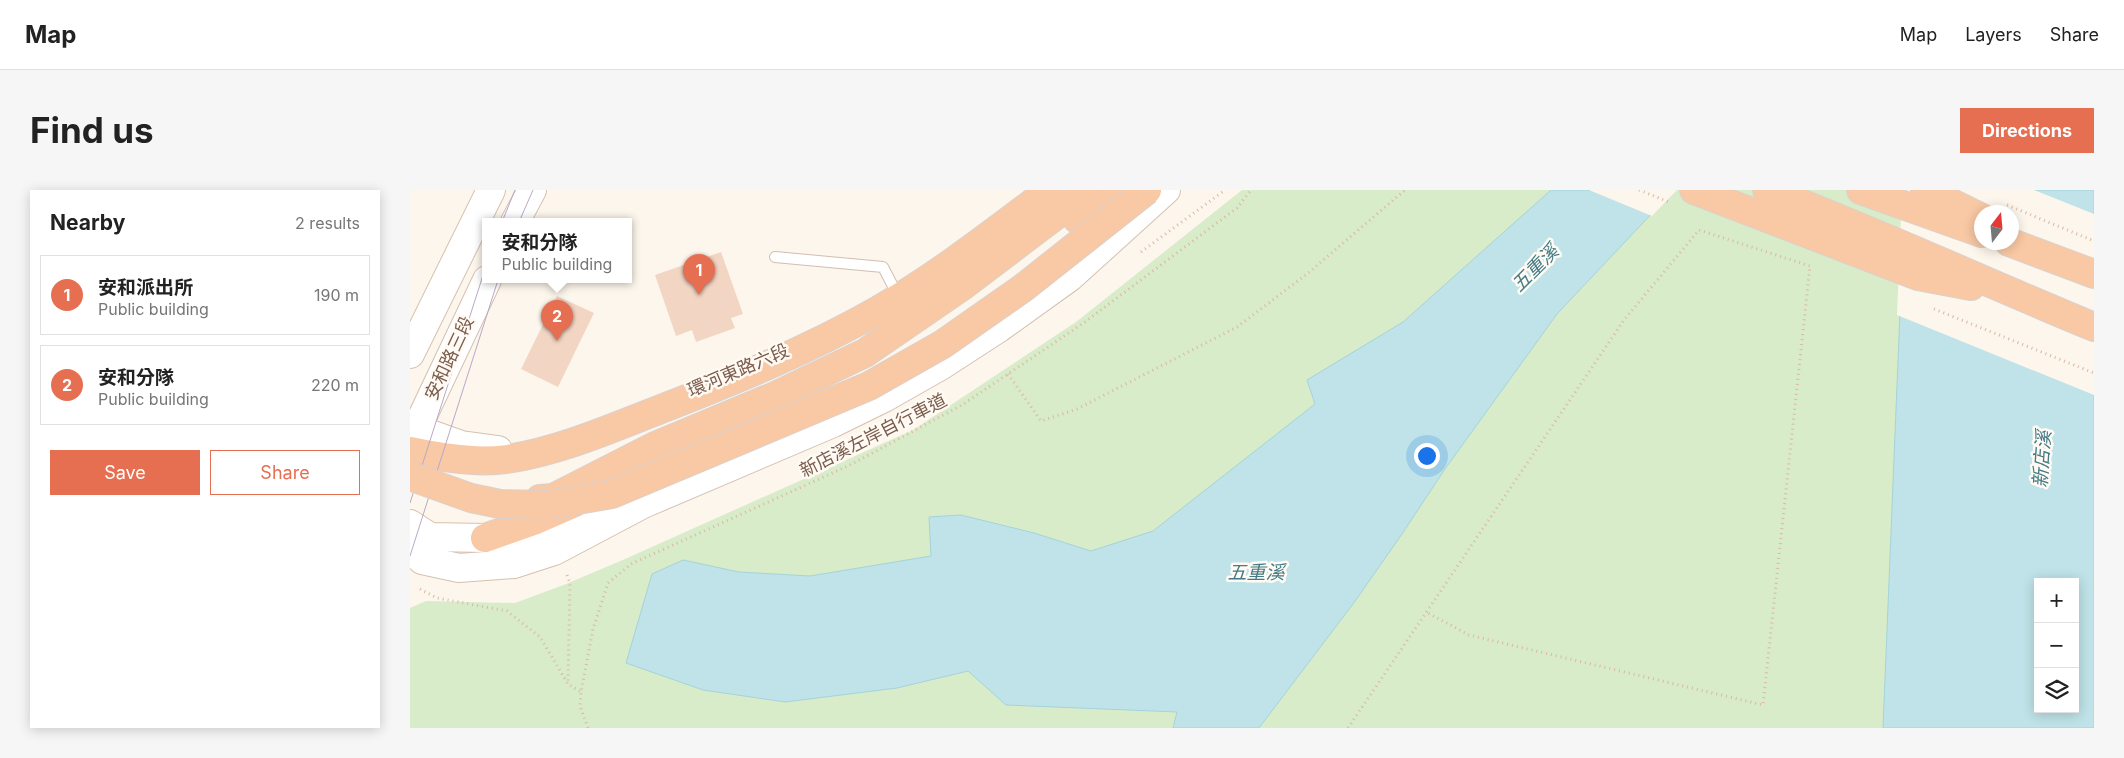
<!DOCTYPE html>
<html lang="en">
<head>
<meta charset="utf-8">
<style>
	body { margin:0; font-family:Inter,"Noto Sans TC",sans-serif; background:#f6f6f6; color:#222 }
	.controls { position:absolute; right:15px; bottom:15px; display:grid; overflow:hidden; border-radius:0px; box-shadow:0 2px 12px #0003 }
	.controls button { width:45px; height:45px; display:grid; place-items:center; padding:0; border:0; border-bottom:1px solid #e0e0e0; background:#fff; color:#222; font:25px sans-serif }
	.compass { position:absolute; left:1564px; top:15px; width:45px; height:45px; border-radius:50%; background:#fff; box-shadow:0 2px 12px #0003; rotate:16deg }
	.you { position:absolute; left:1016px; top:265px; width:18px; height:18px; margin:-12px; border:4px solid #fff; border-radius:50%; background:#1a73e8; box-shadow:0 0 0 8px #1a73e833 }
	.badge { display:grid; place-items:center; width:32px; height:32px; border-radius:50%; background:#e76f51; color:#fff; font-size:16px; font-weight:700 }
	.pin { position:absolute; translate:-50% -41px; filter:drop-shadow(0 1px 2px #0008) }
	.pin::after { content:''; position:absolute; top:26px; width:18px; height:15px; background:inherit; clip-path:polygon(0 0,100% 0,50% 100%) }
	.popup { position:absolute; left:72px; top:28px; width:150px; height:65px; box-sizing:border-box; display:grid; place-content:center; border-radius:0px; background:#fff; filter:drop-shadow(0 1px 4px #0005); font-size:16px; white-space:nowrap; color:#767676 }
	.popup b { font-size:19px; color:#222 }
	.popup::after { content:''; position:absolute; left:50%; top:100%; margin-left:-10px; border:10px solid transparent; border-top-color:#fff }
	.list { margin:0; padding:0; list-style:none }
	h2 { display:flex; justify-content:space-between; align-items:center; height:65px; margin:0; padding:0 20px; font-size:21px }
	h2 small { font-size:16px; font-weight:400; color:#767676 }
	.list li { display:grid; grid-template-columns:32px 1fr auto; gap:15px; align-items:center; box-sizing:border-box; height:80px; margin:0 10px 10px; padding:0 10px; border:1px solid #e0e0e0; border-radius:0px }
	.list b { display:block; font-size:19px; white-space:nowrap }
	.list p { margin:0; font-size:16px; white-space:nowrap; color:#767676 }
	.list em { font-size:16px; font-style:normal; color:#767676 }
	.actions { display:flex; gap:10px; padding:15px 20px }
	.actions a { flex:1; padding:11px 0; border:1px solid #e76f51; border-radius:0px; text-align:center; font-size:18px; color:#e76f51 }
	.actions .main { background:#e76f51; color:#fff }
	.icon { flex:none; width:28px; height:28px; fill:none; stroke:currentColor; stroke-width:2; stroke-linecap:round; stroke-linejoin:round }
	.map { position:relative; flex:none; width:1684px; height:538px; overflow:hidden; border-radius:0px }
	header { display:flex; align-items:center; gap:30px; box-sizing:border-box; height:70px; padding:0 25px; background:#fff; border-bottom:1px solid #e0e0e0 }
	header strong { font-size:24px }
	nav { display:flex; gap:28px; margin-inline-start:auto; font-size:18px }
	.intro { display:flex; align-items:center; justify-content:space-between; box-sizing:border-box; height:120px; padding:0 30px }
	h1 { margin:0; font-size:35px }
	.button { padding:12px 22px; border-radius:0px; background:#e76f51; color:#fff; font-size:18px; font-weight:700 }
	main { display:flex; gap:30px; padding:0 30px }
	aside { flex:1; background:#fff; border-radius:0px; box-shadow:0 2px 12px #0003 }
	.map>svg:first-child { display:block }
	.green { fill:#d8ecc9; fill-rule:evenodd }
	.water { fill:#bfe3e8; stroke:#a5d3da; fill-rule:evenodd }
	.pier { fill:#fdf6ec; fill-rule:evenodd }
	.building { fill:#f3d5c3 }
	.lines { fill:none; stroke-linecap:round; stroke-linejoin:round }
	.service-casing { stroke:#d1beb0; stroke-width:12 }
	.secondary-casing { stroke:#d6c0b0; stroke-width:30 }
	.trunk-casing { stroke:#dad1cd; stroke-width:30 }
	.path { stroke:#d9b8a5; stroke-width:3; stroke-dasharray:1 4; stroke-linecap:butt }
	.service { stroke:#fff; stroke-width:10 }
	.secondary { stroke:#fff; stroke-width:28 }
	.trunk { stroke:#f9c8a4; stroke-width:28 }
	.tram { stroke:#b9a8c9; stroke-width:1 }
	.trunk-bridge-casing { stroke:#dad1cd; stroke-width:30; stroke-linecap:butt }
	.trunk-bridge { stroke:#f9c8a4; stroke-width:28 }
	.labels { text-anchor:middle; dominant-baseline:central; stroke-width:5; stroke-linejoin:round; paint-order:stroke }
	.street-label { font-size:18px; fill:#7a5c4d; stroke:#fffaf3 }
	.water-label { font-size:19px; font-style:italic; fill:#437c86; stroke:#fffaf3 }
</style>
</head>
<body>
<header>
<strong>Map</strong>
<nav><a>Map</a><a>Layers</a><a>Share</a></nav>
</header>
<div class="intro"><h1>Find us</h1><a class="button">Directions</a></div>
<main>
<aside>
<h2>Nearby<small>2 results</small></h2>
<ul class="list">
<li><span class="badge">1</span><div><b>安和派出所</b><p>Public building</p></div><em>190 m</em></li>
<li><span class="badge">2</span><div><b>安和分隊</b><p>Public building</p></div><em>220 m</em></li>
</ul>
<div class="actions"><a class="main">Save</a><a>Share</a></div>
</aside>
<div class="map">
<svg width="1684" height="538" viewBox="0 0 1684 538">
	<rect width="100%" height="100%" fill="#fdf6ec"/>
	<path class="green" d="M 832,0 L 1495,0 L 1684,205 L 1684,538 L 0,538 L 0,418 L 16,411 L 105,413 L 156,394 L 215,369 L 503,240 L 666,132 ZM 1628,392 L 1665,392 L 1665,519 L 1628,519 Z"/>
	<g class="water">
		<path d="M 1141,0 L 1264,0 L 1147,124 L 1035,279 L 992,344 L 943,414 L 849,538 L 763,538 L 767,522 L 596,515 L 558,481 L 487,498 L 375,512 L 293,500 L 216,473 L 242,384 L 273,370 L 329,382 L 400,386 L 521,366 L 519,327 L 551,325 L 624,343 L 681,361 L 743,341 L 905,214 L 897,190 L 993,132 Z"/>
		<path d="M 1495,0 L 1684,0 L 1684,538 L 1473,538 ZM 1572,22 L 1602,22 L 1602,52 L 1572,52 ZM 1628,392 L 1665,392 L 1665,519 L 1628,519 Z"/>
	</g>
	<g class="pier">
		<path d="M 1179,0 L 1267,0 L 1242,26 Z"/>
		<path d="M 1492,0 L 1624,0 L 1684,24 L 1684,205 L 1487,125 ZM 1572,22 L 1602,22 L 1602,52 L 1572,52 Z"/>
	</g>
	<g class="building">
		<path d="M 311,62 L 333,124 L 321,128 L 325,138 L 286,152 L 282,140 L 266,146 L 245,85 Z"/>
		<path d="M 147,106 L 184,123 L 148,197 L 111,179 Z"/>
	</g>
	<g class="lines">
		<defs>
			<path id="service" d="M 365,67 L 473,77 L 486,102"/>
			<g id="secondary">
				<path d="M 105,32 L 122,0"/>
				<path d="M 0,164 L 81,0"/>
				<path d="M 0,237 L 51,255 L 88,260"/>
				<path d="M 0,245 L 6,240 L 77,90"/>
				<path d="M 0,334 L 20,347 L 75,348 L 97,352 L 181,329"/>
				<path d="M 0,357 L 12,370 L 49,378 L 104,374 L 144,361 L 233,314 L 423,233 L 474,208 L 532,175 L 589,138 L 660,87 L 756,0"/>
			</g>
			<g id="trunk">
				<path d="M 1284,0 L 1508,86 L 1561,96"/>
				<path d="M 1357,0 C 1467,42 1575,92 1684,137"/>
				<path d="M 1451,0 L 1572,43"/>
				<path d="M 1515,0 L 1572,28"/>
				<path d="M 667,29 L 707,0"/>
				<path d="M 1599,52 L 1684,84"/>
				<path d="M 0,261 C 28,267 68,273 97,269 C 150,261 202,238 251,219 C 325,190 398,160 467,121 C 528,86 584,42 640,0"/>
				<path d="M 130,309 L 143,308 L 245,256 L 365,206 L 455,163 L 551,97 L 679,0"/>
				<path d="M 75,348 L 126,330 L 165,313"/>
			</g>
		</defs>
		<use href="#service" class="service-casing"/>
		<use href="#secondary" class="secondary-casing"/>
		<use href="#trunk" class="trunk-casing"/>
		<g class="path">
			<path d="M 1229,0 L 1259,12"/>
			<path d="M 1597,15 L 1684,51"/>
			<path d="M 731,62 L 815,0"/>
			<path d="M 1524,119 L 1684,183"/>
			<path d="M 598,184 L 631,231 L 667,219 L 827,137 L 897,84 L 995,0"/>
			<path d="M 157,385 L 160,393 L 158,494"/>
			<path d="M 10,399 L 27,408 L 97,421 L 130,447 L 158,494 L 171,502"/>
			<path d="M 178,538 L 170,516 L 171,502 L 183,439 L 198,393 L 221,374 L 438,276 L 552,215 L 675,132 L 827,18 L 841,0"/>
			<path d="M 938,538 L 1214,130 L 1289,40 L 1400,76 L 1353,515 L 1059,445 L 1016,422"/>
		</g>
		<use href="#service" class="service"/>
		<use href="#secondary" class="secondary"/>
		<use href="#trunk" class="trunk"/>
		<g class="tram">
			<path d="M 92,32 L 105,0"/>
			<path d="M 109,32 L 123,0"/>
			<path d="M 0,313 L 76,76"/>
			<path d="M 0,366 L 88,90"/>
		</g>
		<defs>
			<path id="trunk-bridge" d="M 0,286 L 61,308 L 90,314 L 139,315 L 202,304 L 459,196 L 533,154 L 613,98 L 737,0"/>
		</defs>
		<use href="#trunk-bridge" class="trunk-bridge-casing"/>
		<use href="#trunk-bridge" class="trunk-bridge"/>
	</g>
	<g class="labels">
		<g class="street-label">
			<text transform="translate(39 168) rotate(-65)">安和路三段</text>
			<text transform="translate(328 180) rotate(-23)">環河東路六段</text>
			<text transform="translate(463 245) rotate(-27)">新店溪左岸自行車道</text>
		</g>
		<g class="water-label">
			<text transform="translate(1125 78) rotate(-45)">五重溪</text>
			<text transform="translate(1632 269) rotate(-86)">新店溪</text>
			<text x="846" y="382">五重溪</text>
		</g>
	</g>
</svg>
<div class="controls">
<button>+</button>
<button>−</button>
<button><svg class="icon" aria-label="layers" viewBox="0 0 24 24"><path d="M12 4l9 5-9 5-9-5zM3 14l9 5 9-5"/></svg></button>
</div>
<svg class="compass" viewBox="-18 -18 36 36"><path d="M0-13l5 13h-10z" fill="#e53935"/><path d="M0 13l5-13h-10z" fill="#767676"/></svg>
<div class="you"></div>
<div class="pin badge" style="left:289px;top:105px">1</div>
<div class="pin badge" style="left:147px;top:151px">2</div>
<div class="popup"><b>安和分隊</b>Public building</div>
</div>
</main>
</body>
</html>
